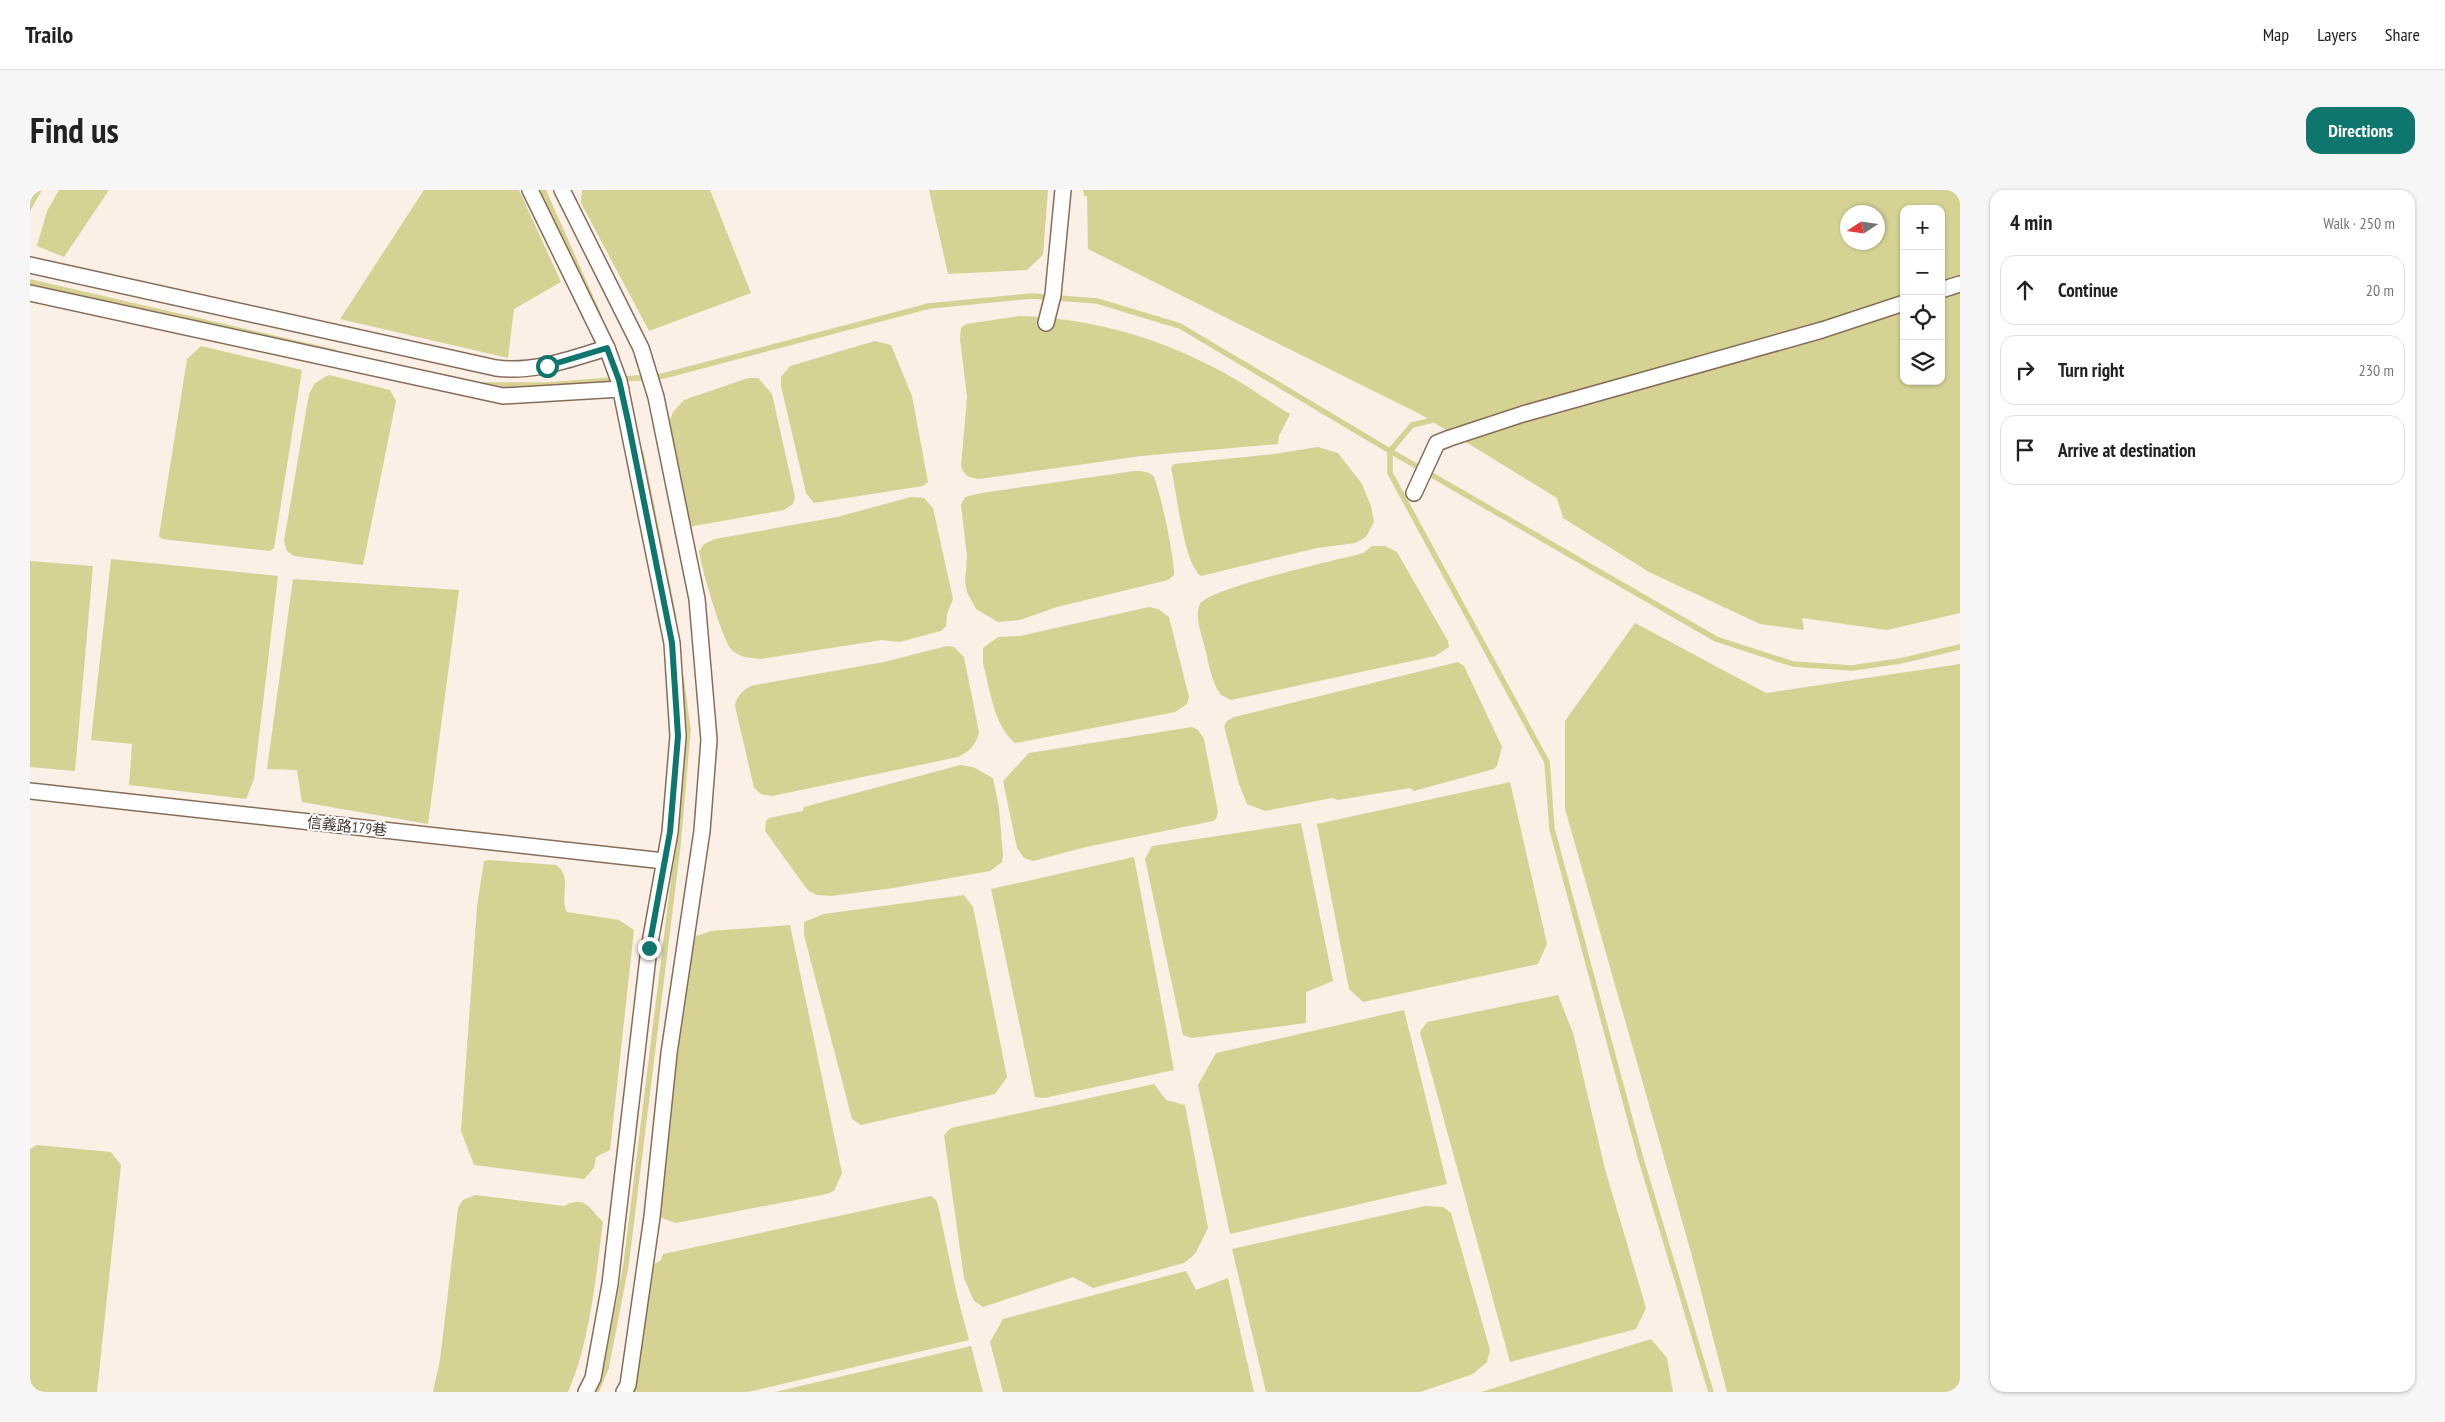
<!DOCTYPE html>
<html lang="en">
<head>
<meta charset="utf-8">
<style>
	body { margin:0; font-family:"PT Sans Narrow","Noto Sans TC",sans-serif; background:#f6f6f6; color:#222 }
	.controls { position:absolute; right:15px; top:15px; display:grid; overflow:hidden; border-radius:10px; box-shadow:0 1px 4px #0004 }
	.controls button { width:45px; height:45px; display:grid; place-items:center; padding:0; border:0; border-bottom:1px solid #e0e0e0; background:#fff; color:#222; font:25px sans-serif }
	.compass { position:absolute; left:1810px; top:15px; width:45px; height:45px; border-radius:50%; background:#fff; box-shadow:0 1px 4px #0004; rotate:258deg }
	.stop { position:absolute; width:15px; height:15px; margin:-11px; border:4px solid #0f766e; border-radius:50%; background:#fff }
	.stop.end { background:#0f766e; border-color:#fff; box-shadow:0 1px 5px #0008 }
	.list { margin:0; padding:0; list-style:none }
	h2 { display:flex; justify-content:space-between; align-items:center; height:65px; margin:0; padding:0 20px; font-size:21px }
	h2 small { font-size:16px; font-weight:400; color:#767676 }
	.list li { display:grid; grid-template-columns:32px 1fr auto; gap:15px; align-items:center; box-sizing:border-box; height:70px; margin:0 10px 10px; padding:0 10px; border:1px solid #e0e0e0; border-radius:15px }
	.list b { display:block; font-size:19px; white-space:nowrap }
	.list em { font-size:16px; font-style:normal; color:#767676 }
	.icon { flex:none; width:28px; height:28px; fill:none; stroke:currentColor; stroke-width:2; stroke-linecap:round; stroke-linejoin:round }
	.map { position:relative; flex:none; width:1930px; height:1202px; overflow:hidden; border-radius:15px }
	header { display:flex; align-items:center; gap:30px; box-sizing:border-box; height:70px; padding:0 25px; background:#fff; border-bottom:1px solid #e0e0e0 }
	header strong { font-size:24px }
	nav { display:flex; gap:28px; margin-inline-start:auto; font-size:18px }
	.intro { display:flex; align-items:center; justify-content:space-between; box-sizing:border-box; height:120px; padding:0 30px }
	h1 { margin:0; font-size:35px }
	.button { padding:12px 22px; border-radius:15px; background:#0f766e; color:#fff; font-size:18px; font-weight:700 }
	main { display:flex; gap:30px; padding:0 30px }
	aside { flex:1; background:#fff; border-radius:15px; box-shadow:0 1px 4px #0004 }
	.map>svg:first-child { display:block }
	.water { fill:#d5d294; fill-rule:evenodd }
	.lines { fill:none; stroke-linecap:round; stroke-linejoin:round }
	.stream { stroke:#d5d294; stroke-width:5.5 }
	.minor-casing { stroke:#876d59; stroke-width:18 }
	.minor { stroke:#fff; stroke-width:15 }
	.route { stroke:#0f766e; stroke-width:6 }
	.labels { text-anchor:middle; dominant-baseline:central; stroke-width:4; stroke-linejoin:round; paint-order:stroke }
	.street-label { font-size:15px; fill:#443830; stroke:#fefefe }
</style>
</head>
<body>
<header>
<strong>Trailo</strong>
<nav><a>Map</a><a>Layers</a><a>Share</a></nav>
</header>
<div class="intro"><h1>Find us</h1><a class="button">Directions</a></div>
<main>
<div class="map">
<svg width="1930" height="1202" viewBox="0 0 1930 1202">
	<rect width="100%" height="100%" fill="#fbefe6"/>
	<g class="water">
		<path d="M 0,0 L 12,0 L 0,21 Z"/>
		<path d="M 29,0 L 79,0 L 34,67 L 7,56 L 17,21 Z"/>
		<path d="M 394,0 L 489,0 L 531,92 L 484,119 L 478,168 L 310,129 Z"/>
		<path d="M 552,0 L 680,0 L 721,103 L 619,141 L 551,13 Z"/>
		<path d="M 899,0 L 1018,0 L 1013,65 L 997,80 L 918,84 Z"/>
		<path d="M 1053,0 L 1930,0 L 1930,423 L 1857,440 L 1772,428 L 1774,440 L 1730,434 L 1619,382 L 1533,328 L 1527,308 L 1390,224 L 1058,59 L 1057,6 L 1054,6 ZM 1874,19 L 1911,19 L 1911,191 L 1874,191 ZM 1818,22 L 1848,22 L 1848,52 L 1818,52 Z"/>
		<path d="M 989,126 C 1058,128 1124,146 1185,178 C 1211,191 1235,209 1260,224 L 1249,246 L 1248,254 L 1111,266 L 949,289 C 940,288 934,286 931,276 L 937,207 L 930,149 L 931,138 L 936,134 Z"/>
		<path d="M 845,151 L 861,155 L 882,206 L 898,292 L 893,296 L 784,313 L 776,303 L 751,196 L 751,187 L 760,176 Z"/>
		<path d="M 171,156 L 272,180 L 244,358 L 240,361 L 132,349 L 129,346 L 157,169 Z"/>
		<path d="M 299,185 L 360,200 L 366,211 L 333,375 L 264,366 L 257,361 L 254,351 L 279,204 L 285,193 Z"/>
		<path d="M 718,188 L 728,188 L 742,204 L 765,307 L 763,314 L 754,320 L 658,337 L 653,330 L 639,232 L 643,222 L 654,210 Z"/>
		<path d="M 1288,257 L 1308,263 L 1332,294 L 1341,316 L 1344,332 L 1336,347 L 1325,353 L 1287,358 L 1171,386 C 1153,373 1147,301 1141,278 L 1144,274 L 1244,264 Z"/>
		<path d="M 1104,281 C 1111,281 1118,281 1123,286 C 1129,293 1146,376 1144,385 L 1138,390 L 1027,417 L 990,430 L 968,432 L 946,419 L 937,402 L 935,392 L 937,366 L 931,315 L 935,307 L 951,303 Z"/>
		<path d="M 881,307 L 894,308 L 903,318 L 923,409 L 917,424 L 916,436 L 911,441 L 869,452 L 852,450 L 730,469 C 720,468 708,467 701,459 C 692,448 671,377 669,361 L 674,354 L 685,349 L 807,327 Z"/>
		<path d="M 1342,356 L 1355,356 L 1367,362 L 1418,451 L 1419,457 L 1405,466 L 1201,510 L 1191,505 C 1181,492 1179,473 1175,458 C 1172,445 1164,427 1170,414 C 1178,398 1308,370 1333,363 Z"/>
		<path d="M 81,369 L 248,386 L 224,589 L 216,609 L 99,595 L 102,554 L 61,550 Z"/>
		<path d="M 0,371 L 63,376 L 45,581 L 0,577 Z"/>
		<path d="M 263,389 L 429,400 L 398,634 L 272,612 L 267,580 L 237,579 Z"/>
		<path d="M 1119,417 L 1128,419 L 1139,427 L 1159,507 L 1157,514 L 1145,522 L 991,552 L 985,553 C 964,536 960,499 953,474 L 953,458 L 968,447 L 990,446 Z"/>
		<path d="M 1605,433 L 1736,503 L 1930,474 L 1930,1202 L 1697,1202 L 1662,1066 L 1535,619 L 1535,531 Z"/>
		<path d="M 917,456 L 924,457 L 934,467 L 949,542 C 946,555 940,561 928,567 L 742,606 L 731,604 L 724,598 L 705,516 C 706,506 715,497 725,495 L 854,472 Z"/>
		<path d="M 1428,472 L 1434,476 L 1472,557 L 1467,576 L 1464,579 L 1384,601 L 1380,598 L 1308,610 L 1302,608 L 1235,621 L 1217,614 L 1209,594 L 1194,536 L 1197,531 L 1204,527 Z"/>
		<path d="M 1162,537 L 1168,540 L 1174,549 L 1188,622 L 1186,629 L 1183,631 L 1056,657 L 1003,671 L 994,668 L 987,658 L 973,591 L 999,563 Z"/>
		<path d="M 930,575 L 943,577 L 963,588 L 969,618 L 973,665 L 972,672 L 960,681 L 863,698 L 801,706 L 787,705 L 779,701 L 774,695 L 735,641 L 736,631 L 739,628 L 773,621 L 774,617 Z"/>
		<path d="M 1480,592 L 1517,754 L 1508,774 L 1333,812 L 1319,799 L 1287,634 Z"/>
		<path d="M 1271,633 L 1303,791 L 1276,802 L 1276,833 L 1162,848 L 1153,845 L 1115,669 L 1122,656 Z"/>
		<path d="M 1104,667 L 1144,880 L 1014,908 L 1005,907 L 961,699 Z"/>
		<path d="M 458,670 L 526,675 C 543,686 529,707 537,722 L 589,730 L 604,740 L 580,960 L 566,967 L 564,978 L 554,989 L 444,975 L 431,941 L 447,717 L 454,671 Z"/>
		<path d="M 934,705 L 943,717 L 977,887 L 965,904 L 831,935 L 822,929 L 774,745 L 774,732 L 794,724 Z"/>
		<path d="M 760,735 L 812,983 L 804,1001 L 797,1004 L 646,1033 L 629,1027 L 628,1017 L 663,747 L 681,741 Z"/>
		<path d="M 1528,805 L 1543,843 L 1575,979 L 1616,1118 L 1606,1139 L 1480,1172 L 1390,842 L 1397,832 Z"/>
		<path d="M 1374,820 L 1417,994 L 1200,1044 L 1168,895 L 1186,863 Z"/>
		<path d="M 1124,894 L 1136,910 L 1155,915 L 1178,1038 L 1165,1064 L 1154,1073 L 1063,1098 L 1043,1087 L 953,1117 L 944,1111 L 934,1088 L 914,945 L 921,938 Z"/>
		<path d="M 7,955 L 81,962 L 91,975 L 67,1202 L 0,1202 L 0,959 Z"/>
		<path d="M 445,1005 L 534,1016 C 555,1005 558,1017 573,1032 C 566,1085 560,1153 538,1202 L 403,1202 L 410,1170 L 428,1018 L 433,1010 Z"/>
		<path d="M 901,1006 L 906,1010 L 908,1015 L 927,1105 L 939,1150 L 718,1202 L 597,1202 L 617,1079 L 631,1070 L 633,1064 Z"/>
		<path d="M 1395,1016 L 1413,1017 L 1421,1023 L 1460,1160 L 1457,1172 L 1443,1184 L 1390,1202 L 1236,1202 L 1202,1059 Z"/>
		<path d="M 1156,1081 L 1166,1100 L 1198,1088 L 1224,1202 L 973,1202 L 960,1152 L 973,1129 Z"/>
		<path d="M 1621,1149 L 1637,1168 L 1643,1202 L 1451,1202 Z"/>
		<path d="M 941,1156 L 953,1202 L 745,1202 Z"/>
	</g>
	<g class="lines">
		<g class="stream">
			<path d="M 513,0 L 569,126"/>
			<path d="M 0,92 L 304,162"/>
			<path d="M 452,195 L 519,195 L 633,186 L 899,116 L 1002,106 L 1067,111 L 1150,136 L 1360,261 L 1686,449 L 1763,474 L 1822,478 L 1870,471 L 1930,457"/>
			<path d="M 1407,229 L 1382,235 L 1360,261 L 1360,283 L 1517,572 L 1522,639 L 1610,966 L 1681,1202"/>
			<path d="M 611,263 L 644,428"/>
			<path d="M 566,1202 L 576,1178 L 596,1075 L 648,655 L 658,540 L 651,487"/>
		</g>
		<defs>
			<g id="minor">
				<path d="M 500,0 L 577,158 L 589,191 L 642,453 L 648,546 L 640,642 L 619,758 L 580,1094 L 563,1188 L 556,1202"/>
				<path d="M 532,0 L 611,158 L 626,207 L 667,409 L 679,550 L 672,641 L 639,863 L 622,1027 L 598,1195 L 594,1202"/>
				<path d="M 0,75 L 466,178 C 505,183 540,169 577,158"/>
				<path d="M 1911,100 L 1930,94"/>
				<path d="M 0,103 L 473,206 L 591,199"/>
				<path d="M 1016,133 L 1023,105 L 1033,0"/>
				<path d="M 1384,303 L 1407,253 L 1420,248 L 1493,224 L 1792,140 L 1874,113"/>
				<path d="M 0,601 L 634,671"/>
			</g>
		</defs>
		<use href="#minor" class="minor-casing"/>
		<use href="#minor" class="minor"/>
	</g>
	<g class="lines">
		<path class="route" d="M 517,176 L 577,158 L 589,190 L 598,231 L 642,453 L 648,546 L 640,642 L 619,758"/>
	</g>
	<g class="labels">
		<g class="street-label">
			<text transform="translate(317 636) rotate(6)">信義路179巷</text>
		</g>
	</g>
</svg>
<div class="controls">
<button>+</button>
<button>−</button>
<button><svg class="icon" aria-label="locate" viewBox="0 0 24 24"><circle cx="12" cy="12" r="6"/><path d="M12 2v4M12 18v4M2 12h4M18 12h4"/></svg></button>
<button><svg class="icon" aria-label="layers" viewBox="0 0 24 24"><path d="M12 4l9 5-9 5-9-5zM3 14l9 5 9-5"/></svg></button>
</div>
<svg class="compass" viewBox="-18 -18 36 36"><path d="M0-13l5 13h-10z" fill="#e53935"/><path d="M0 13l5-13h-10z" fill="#767676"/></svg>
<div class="stop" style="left:517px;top:176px"></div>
<div class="stop end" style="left:619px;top:758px"></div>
</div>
<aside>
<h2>4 min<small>Walk · 250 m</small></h2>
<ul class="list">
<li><svg class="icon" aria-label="ahead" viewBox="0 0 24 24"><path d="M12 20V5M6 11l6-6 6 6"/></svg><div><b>Continue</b></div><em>20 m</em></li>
<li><svg class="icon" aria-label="right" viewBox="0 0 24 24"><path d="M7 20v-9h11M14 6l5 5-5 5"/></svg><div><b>Turn right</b></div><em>230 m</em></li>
<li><svg class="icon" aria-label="arrive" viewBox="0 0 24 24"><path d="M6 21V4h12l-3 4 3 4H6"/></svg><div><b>Arrive at destination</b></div></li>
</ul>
</aside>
</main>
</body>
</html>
